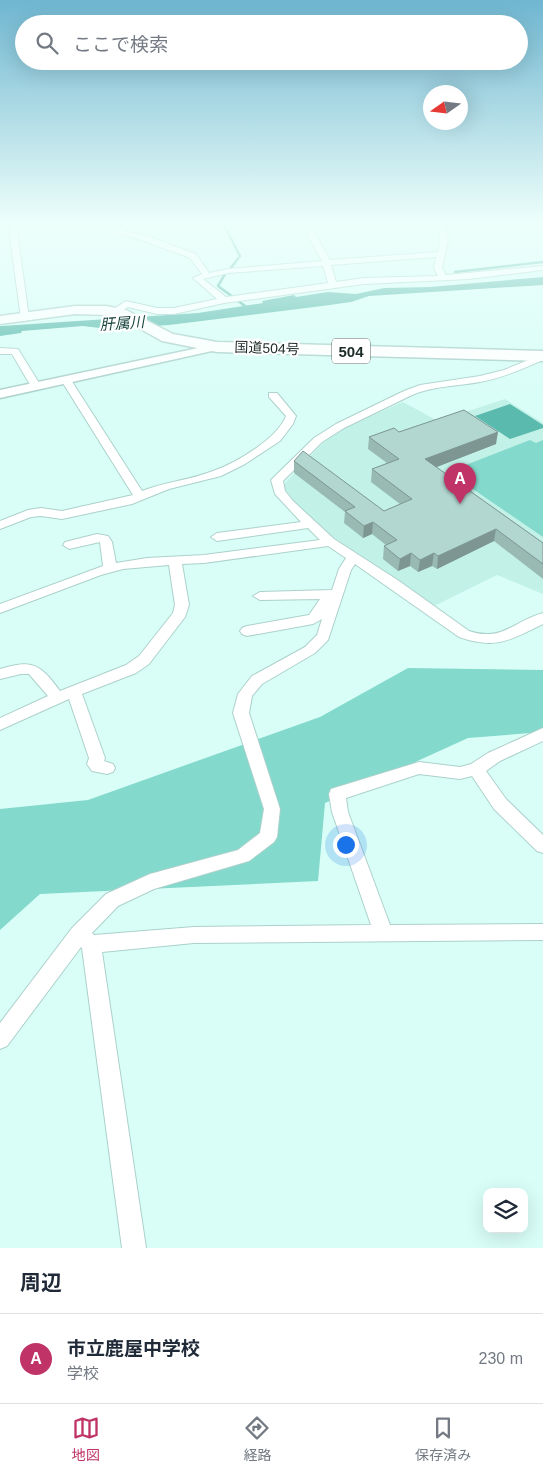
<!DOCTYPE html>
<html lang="ja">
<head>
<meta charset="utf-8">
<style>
	body { margin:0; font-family:Arial,"Noto Sans JP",sans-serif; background:#f2f2f3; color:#1f2937 }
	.controls { position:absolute; right:15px; bottom:15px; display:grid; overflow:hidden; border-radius:10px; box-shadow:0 5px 20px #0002 }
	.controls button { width:45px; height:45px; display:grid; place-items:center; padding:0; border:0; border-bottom:1px solid #e0e1e3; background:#fff; color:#1f2937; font:25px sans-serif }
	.compass { position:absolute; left:423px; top:85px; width:45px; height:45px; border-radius:50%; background:#fff; box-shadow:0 5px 20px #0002; rotate:256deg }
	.you { position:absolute; left:345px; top:844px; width:18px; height:18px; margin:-12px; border:4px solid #fff; border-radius:50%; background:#1a73e8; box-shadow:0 0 0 8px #1a73e833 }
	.badge { display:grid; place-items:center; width:32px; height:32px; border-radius:50%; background:#bf3366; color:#fff; font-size:16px; font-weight:700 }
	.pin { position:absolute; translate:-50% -41px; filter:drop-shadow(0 1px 2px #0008) }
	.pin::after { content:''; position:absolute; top:26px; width:18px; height:15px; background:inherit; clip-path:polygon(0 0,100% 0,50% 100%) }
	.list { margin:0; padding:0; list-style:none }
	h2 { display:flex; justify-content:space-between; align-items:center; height:65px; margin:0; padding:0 20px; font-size:21px }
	h2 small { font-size:16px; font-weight:400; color:#747a83 }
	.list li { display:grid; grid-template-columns:32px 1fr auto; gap:15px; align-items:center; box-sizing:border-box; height:90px; padding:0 20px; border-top:1px solid #e0e1e3 }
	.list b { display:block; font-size:19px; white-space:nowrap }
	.list p { margin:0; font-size:16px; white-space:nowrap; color:#747a83 }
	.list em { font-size:16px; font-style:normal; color:#747a83 }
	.icon { flex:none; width:28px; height:28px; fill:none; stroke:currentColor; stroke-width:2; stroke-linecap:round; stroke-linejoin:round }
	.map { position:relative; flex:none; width:543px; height:1248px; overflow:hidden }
	.search { position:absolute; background:#fff; box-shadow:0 5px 20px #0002; left:15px; right:15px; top:15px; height:55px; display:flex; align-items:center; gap:12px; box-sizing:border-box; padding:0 18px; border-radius:28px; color:#747a83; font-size:19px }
	.sheet { height:155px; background:#fff }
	nav { display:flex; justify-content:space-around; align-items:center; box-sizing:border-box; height:70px; border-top:1px solid #e0e1e3; background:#fff; font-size:14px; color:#747a83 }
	nav a { display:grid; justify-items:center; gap:2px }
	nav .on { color:#bf3366 }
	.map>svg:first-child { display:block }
	.built { fill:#c2f1e8 }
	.green { fill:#83d9cc }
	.water { fill:#59baad }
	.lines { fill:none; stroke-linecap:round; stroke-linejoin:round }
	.stream { stroke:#59baad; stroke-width:2.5 }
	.minor-casing { stroke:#acd1cb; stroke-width:2 }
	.tertiary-casing { stroke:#acd1cb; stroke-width:3 }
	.trunk-casing { stroke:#acd1cb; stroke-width:3 }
	.minor { fill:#fff; fill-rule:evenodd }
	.tertiary { fill:#fff; fill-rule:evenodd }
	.trunk { fill:#fff; fill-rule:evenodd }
	.wall { fill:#99b9b3 }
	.shaded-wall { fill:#7d9692 }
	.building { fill:#b2d7d0; stroke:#7d9692 }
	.labels { text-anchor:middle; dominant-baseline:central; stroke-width:4.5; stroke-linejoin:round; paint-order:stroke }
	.far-street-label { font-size:14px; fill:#1d2c29; stroke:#fff }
	.far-water-label { font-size:15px; font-style:italic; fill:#18453f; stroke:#fff }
	.shield { fill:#fff; stroke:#616b69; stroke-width:1 }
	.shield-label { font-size:15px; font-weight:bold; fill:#1d2c29 }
</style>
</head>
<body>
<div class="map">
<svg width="543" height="1248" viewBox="0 0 543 1248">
	<rect width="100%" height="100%" fill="#d8fef7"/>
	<path class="built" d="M 505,399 L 543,423 L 543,594 L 497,575 L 434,606 L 333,538 L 289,499 L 283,485 L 325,441 L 341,429 L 403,402 L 438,421 Z"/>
	<g class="green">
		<path d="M 530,440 L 536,443 L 543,440 L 543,537 L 448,472 Z"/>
		<path d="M 408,668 L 543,670 L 543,732 L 468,738 L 325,803 L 318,881 L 40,894 L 0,930 L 0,809 L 88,800 L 320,717 Z"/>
	</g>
	<g class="water">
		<path d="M 543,277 L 543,285 L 369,296 L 351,302 L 322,306 L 169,325 L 108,329 L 83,326 L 22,331 L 21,333 L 0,336 L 0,326 L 2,326 L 198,313 L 263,303 L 262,301 L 294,295 L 296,297 L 328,292 L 356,294 L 384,288 L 430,287 Z"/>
		<path d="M 510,404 L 543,425 L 543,428 L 510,439 L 475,416 Z"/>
	</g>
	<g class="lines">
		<g class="stream">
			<path d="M 223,223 L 240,256 L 230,269"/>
			<path d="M 455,272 L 543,262"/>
			<path d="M 225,274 L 218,286 L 249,309"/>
		</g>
		<defs>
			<g id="minor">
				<path d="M 8,223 L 16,223 L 29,318 L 25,321 L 21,318 Z"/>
				<path d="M 79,223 L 93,223 L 117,229 L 129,223 L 139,223 L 125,231 L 147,236 L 196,254 L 209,273 L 228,269 L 322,261 L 301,223 L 309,223 L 330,260 L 438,252 L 440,240 L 437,223 L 445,223 L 448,240 L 442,268 L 446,275 L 543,266 L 543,270 L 469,279 L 364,284 L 224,303 L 174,314 L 157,314 L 128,307 L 115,315 L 112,314 L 112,310 L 126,301 L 157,308 L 174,308 L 217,299 L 193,278 L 202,274 L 190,258 L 141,240 ZM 436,257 L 434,268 L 438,276 L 364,278 L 336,282 L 331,265 ZM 323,266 L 328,283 L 226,297 L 203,279 L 228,273 Z"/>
				<path d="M 400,223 L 428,223 L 396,228 L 392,226 Z"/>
				<path d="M 0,348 L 18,349 L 41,386 L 40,388 L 32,388 L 12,354 L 0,354 Z"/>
				<path d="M 543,354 L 543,360 C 523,369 502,378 480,382 C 458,386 433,386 412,395 L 344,428 L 322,442 L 283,481 L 285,491 L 293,501 L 334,539 L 399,581 L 469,631 C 502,642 514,621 543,613 L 543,624 C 510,640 497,650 459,637 L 355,564 L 351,570 L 328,640 L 315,653 L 262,684 L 252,696 L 249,713 L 280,809 L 277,837 L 274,842 L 249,861 L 154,889 L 118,906 L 92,933 L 94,935 L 194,927 L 371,925 L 332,812 L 329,794 L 331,789 L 419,762 L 460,767 L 471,764 L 488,753 L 543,728 L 543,741 L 500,761 L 486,771 L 506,799 L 543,835 L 543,853 L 537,851 L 494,809 L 472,776 L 460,779 L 419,774 L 346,798 L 348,812 L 390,925 L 543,924 L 543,940 L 194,943 L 102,952 L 146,1248 L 122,1248 L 82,948 L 81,947 L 7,1046 L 0,1049 L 0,1023 L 72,928 L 106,894 L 150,874 L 238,850 L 260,833 L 264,809 L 233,713 L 238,694 L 252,676 L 305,647 L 317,635 L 322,619 L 313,624 L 247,636 L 242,634 L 240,631 L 242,628 L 247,626 L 309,615 L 320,599 L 260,600 L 253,596 L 260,592 L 332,590 L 339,569 L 346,558 L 328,546 L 204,563 L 182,564 L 189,605 L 185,617 L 149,664 L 136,673 L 82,694 L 105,758 L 104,761 L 113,764 L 115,768 L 113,772 L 107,774 L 92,771 L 87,764 L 89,758 L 69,699 L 0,730 L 0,718 L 48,696 L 29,674 L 21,674 L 0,679 L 0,669 C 33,659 40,664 60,691 L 126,665 L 139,656 L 173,613 L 175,605 L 169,565 L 123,569 L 101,575 L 0,613 L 0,604 L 103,566 L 100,542 L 69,549 L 63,545 L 65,542 L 97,534 L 108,536 L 112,542 L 116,563 L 147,558 L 204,555 L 320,540 L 308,528 L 217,541 L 211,537 L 217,533 L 301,522 L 275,494 L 271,480 L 314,438 L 336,424 L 404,391 L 420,385 L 480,376 L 504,370 Z"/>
				<path d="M 66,377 L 71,380 L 142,491 C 165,482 190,480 213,471 C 236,463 277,439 286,416 L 269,397 L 269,393 L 277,393 L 296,416 L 293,424 L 280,441 L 245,464 L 221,476 L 169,489 L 132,504 L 62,519 L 41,516 L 31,517 L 0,529 L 0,521 L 28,510 L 41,508 L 62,511 L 133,495 L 61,380 Z"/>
			</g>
			<path id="tertiary" d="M 217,344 L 221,345 L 223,347 L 221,349 L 0,398 L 0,390 Z"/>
			<path id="trunk" d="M 75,306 L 106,306 L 126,310 L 173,334 L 217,342 L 543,351 L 543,361 L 217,352 L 162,341 L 121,318 L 106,315 L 75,314 L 0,324 L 0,316 Z"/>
		</defs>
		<use href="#minor" class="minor-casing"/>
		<use href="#tertiary" class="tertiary-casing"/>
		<use href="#trunk" class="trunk-casing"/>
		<use href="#minor" class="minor"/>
		<use href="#tertiary" class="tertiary"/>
		<use href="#trunk" class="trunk"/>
	</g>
	<path class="wall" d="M 399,432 L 496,444 L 436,467 L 543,543 L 543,579 L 494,541 L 437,569 L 432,566 L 418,572 L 410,566 L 398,571 L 383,559 L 384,546 L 386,545 L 372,534 L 363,538 L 344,523 L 345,512 L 294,473 L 294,461 L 384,511 L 400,504 L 371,482 L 372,469 L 387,463 L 368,449 L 369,437 Z"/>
	<g class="shaded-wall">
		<path d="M 498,432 L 496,444 L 424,472 L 425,459 Z"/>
		<path d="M 373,522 L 372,534 L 363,538 L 364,526 Z"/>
		<path d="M 496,529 L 494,541 L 437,569 L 438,556 Z"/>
		<path d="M 411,553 L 410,566 L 398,571 L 400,559 Z"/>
		<path d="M 434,553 L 432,566 L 418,572 L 420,560 Z"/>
	</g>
	<path class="building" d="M 464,410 L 498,432 L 425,459 L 543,543 L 543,564 L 496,529 L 438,556 L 434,553 L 420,560 L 411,553 L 400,559 L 384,546 L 397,540 L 373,522 L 364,526 L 345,511 L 355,507 L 294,461 L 303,451 L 384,511 L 412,499 L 372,469 L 399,459 L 369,437 L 394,428 L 399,432 Z"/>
	<linearGradient id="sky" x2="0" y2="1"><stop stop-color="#6fb6d0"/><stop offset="0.56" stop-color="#edfffb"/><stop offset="1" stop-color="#edfffb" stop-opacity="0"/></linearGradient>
	<rect width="543" height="398" fill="url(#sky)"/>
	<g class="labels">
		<g class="far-street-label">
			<text transform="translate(267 348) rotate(2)">国道504号</text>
		</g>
		<g class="far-water-label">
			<text transform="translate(122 323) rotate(-4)">肝属川</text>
		</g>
		<rect class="shield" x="332" y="338.5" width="38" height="25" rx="4"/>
		<g class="shield-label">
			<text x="351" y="351">504</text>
		</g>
	</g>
</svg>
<div class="controls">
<button><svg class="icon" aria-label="layers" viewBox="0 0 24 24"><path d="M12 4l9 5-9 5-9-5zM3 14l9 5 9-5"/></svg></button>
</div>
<svg class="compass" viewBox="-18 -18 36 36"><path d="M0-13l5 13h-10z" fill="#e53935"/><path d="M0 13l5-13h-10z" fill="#747a83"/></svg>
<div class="you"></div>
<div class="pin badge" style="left:460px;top:504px">A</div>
<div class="search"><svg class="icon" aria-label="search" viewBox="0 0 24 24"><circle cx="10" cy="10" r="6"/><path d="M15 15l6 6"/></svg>ここで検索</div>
</div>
<section class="sheet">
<h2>周辺<small></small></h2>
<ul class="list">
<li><span class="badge">A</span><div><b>市立鹿屋中学校</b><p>学校</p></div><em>230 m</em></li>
</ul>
</section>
<nav>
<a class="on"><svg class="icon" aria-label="map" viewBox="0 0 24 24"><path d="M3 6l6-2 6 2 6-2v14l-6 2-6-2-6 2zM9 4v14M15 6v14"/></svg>地図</a>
<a><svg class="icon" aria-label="directions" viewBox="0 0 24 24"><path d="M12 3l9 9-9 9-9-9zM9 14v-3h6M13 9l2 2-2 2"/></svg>経路</a>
<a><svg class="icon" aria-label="saved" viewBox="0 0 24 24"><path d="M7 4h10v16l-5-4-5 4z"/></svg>保存済み</a>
</nav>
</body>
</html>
